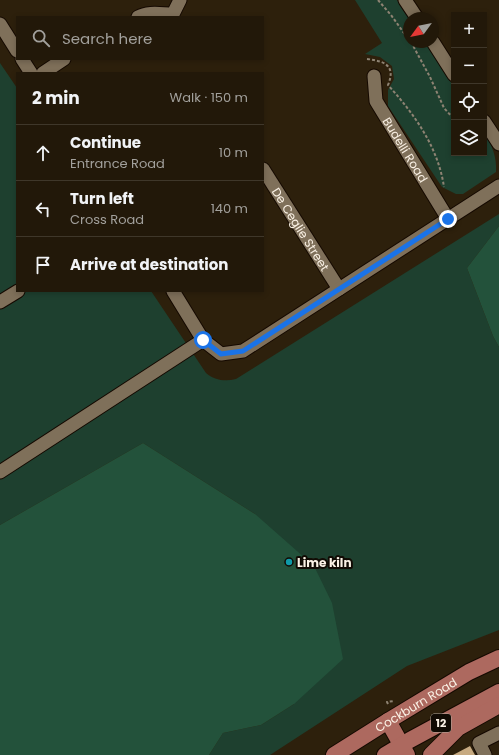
<!DOCTYPE html>
<html lang="en">
<head>
<meta charset="utf-8">
<style>
	body { margin:0; font-family:Poppins,sans-serif; background:#2e2517; color:#f1f3f6 }
	.controls { position:absolute; right:12px; top:12px; display:grid; overflow:hidden; border-radius:0px; box-shadow:0 2px 6px #0003 }
	.controls button { width:36px; height:36px; display:grid; place-items:center; padding:0; border:0; border-bottom:1px solid #3f372a; background:#221809; color:#f1f3f6; font:20px sans-serif }
	.compass { position:absolute; left:403px; top:12px; width:36px; height:36px; border-radius:50%; background:#221809; box-shadow:0 2px 6px #0003; rotate:237deg }
	.stop { position:absolute; width:12px; height:12px; margin:-9px; border:3px solid #1a73e8; border-radius:50%; background:#fff }
	.stop.end { background:#1a73e8; border-color:#fff; box-shadow:0 1px 4px #0008 }
	.list { margin:0; padding:0; list-style:none }
	h2 { display:flex; justify-content:space-between; align-items:center; height:52px; margin:0; padding:0 16px; font-size:17px }
	h2 small { font-size:13px; font-weight:400; color:#a2a09c }
	.list li { display:grid; grid-template-columns:26px 1fr auto; gap:12px; align-items:center; box-sizing:border-box; height:56px; padding:0 16px; border-top:1px solid #3f372a }
	.list b { display:block; font-size:15px; white-space:nowrap }
	.list p { margin:0; font-size:13px; white-space:nowrap; color:#a2a09c }
	.list em { font-size:13px; font-style:normal; color:#a2a09c }
	.icon { flex:none; width:22px; height:22px; fill:none; stroke:currentColor; stroke-width:2; stroke-linecap:round; stroke-linejoin:round }
	.map { position:relative; flex:none; width:499px; height:755px; overflow:hidden }
	.search { position:absolute; background:#221809; box-shadow:0 2px 6px #0003; left:16px; top:16px; width:248px; height:44px; display:flex; align-items:center; gap:10px; box-sizing:border-box; padding:0 14px; border-radius:0px; color:#a2a09c; font-size:15px }
	.panel { position:absolute; background:#221809; box-shadow:0 2px 6px #0003; left:16px; top:72px; width:248px; height:220px; border-radius:0px }
	.map>svg:first-child { display:block }
	.green { fill:#1e402f }
	.forest { fill:#23523b }
	.building { fill:#c7aa81 }
	.lines { fill:none; stroke-linecap:round; stroke-linejoin:round }
	.minor-casing { stroke:#150900; stroke-width:15 }
	.major-casing { stroke:#150900; stroke-width:18 }
	.path { stroke:#8e8373; stroke-width:2; stroke-dasharray:3 2; stroke-linecap:butt }
	.minor { stroke:#7f705a; stroke-width:13 }
	.major { stroke:#ad695f; stroke-width:16 }
	.route { stroke:#1a73e8; stroke-width:5 }
	.culture-dot { fill:#0f9aa8; stroke:#110b04; stroke-width:1.5 }
	.labels { text-anchor:middle; dominant-baseline:central; stroke-width:4; stroke-linejoin:round; paint-order:stroke }
	.shield { fill:#110b04; stroke:#b5ada2; stroke-width:1 }
	.shield-label { font-size:11px; font-weight:bold; fill:#fbf2e6 }
	.street-label { font-size:12px; fill:#fbf2e6; stroke:#110b04 }
	.poi-label { font-size:12px; font-weight:bold; fill:#fbf2e6; stroke:#110b04; text-anchor:start }
</style>
</head>
<body>
<div class="map">
<svg width="499" height="755" viewBox="0 0 499 755">
	<rect width="100%" height="100%" fill="#2d200c"/>
	<g class="green">
		<path d="M 355,0 L 397,0 L 409,18 L 409,42 L 425,42 L 454,87 L 454,153 L 484,153 L 484,132 C 492,145 497,157 496,172 L 463,194 L 456,194 L 442,187 L 388,106 L 388,90 L 394,79 L 392,66 L 380,57 L 365,54 L 382,43 Z"/>
		<path d="M 0,63 L 17,88 L 17,291 L 151,291 L 206,373 C 214,380 225,382 236,379 L 499,214 L 499,226 L 467,268 L 493,336 L 499,347 L 499,630 L 407,666 L 270,755 L 209,755 L 223,733 L 261,725 L 294,704 L 255,514 L 143,443 L 0,525 Z"/>
	</g>
	<g class="forest">
		<path d="M 499,226 L 499,347 L 493,336 L 467,268 Z"/>
		<path d="M 143,443 L 255,514 L 314,566 L 332,603 L 343,659 L 294,704 L 261,725 L 223,733 L 209,755 L 0,755 L 0,525 Z"/>
	</g>
	<path class="building" d="M 470,746 L 475,755 L 453,755 Z"/>
	<g class="lines">
		<defs>
			<g id="minor">
				<path d="M 405,0 L 417,18"/>
				<path d="M 138,17 C 149,11 161,14 173,14 L 180,0"/>
				<path d="M 0,24 L 17,51"/>
				<path d="M 433,42 L 454,75"/>
				<path d="M 22,59 L 31,73"/>
				<path d="M 43,73 L 64,59"/>
				<path id="s1" d="M 374,76 L 376,101 L 448,219"/>
				<path d="M 484,121 L 499,144"/>
				<path id="s2" d="M 263,169 L 339,289"/>
				<path d="M 173,291 L 203,340 L 221,354 L 243,351 L 499,186"/>
				<path d="M 0,302 L 18,291"/>
				<path d="M 0,472 L 203,340"/>
				<path d="M 485,755 L 479,743 L 499,733"/>
			</g>
			<g id="major">
				<path d="M 388,721 L 407,755"/>
				<path id="s3" d="M 334,755 L 388,721 L 469,672 L 499,658"/>
				<path d="M 385,755 L 410,740 L 499,692"/>
				<path d="M 431,755 L 458,728 L 499,705"/>
			</g>
		</defs>
		<use href="#minor" class="minor-casing"/>
		<use href="#major" class="major-casing"/>
		<g class="path">
			<path d="M 378,0 L 391,15 L 409,40"/>
			<path d="M 411,42 L 430,77 L 444,108 L 454,119"/>
			<path d="M 367,59 C 385,61 396,66 388,85 C 415,115 438,147 444,187"/>
			<path d="M 388,704 L 387,702 L 394,701"/>
		</g>
		<use href="#minor" class="minor"/>
		<use href="#major" class="major"/>
	</g>
	<g class="lines">
		<path class="route" d="M 203,340 L 221,354 L 243,351 L 448,219"/>
	</g>
	<circle class="culture-dot" cx="289" cy="562" r="4"/>
	<g class="labels">
		<rect class="shield" x="431" y="714" width="20" height="18" rx="3"/>
		<g class="shield-label">
			<text x="441" y="723">12</text>
		</g>
		<g class="street-label">
			<text stroke="none"><textPath href="#s1" startOffset="82">Budelli Road</textPath></text>
			<text stroke="none"><textPath href="#s2" startOffset="71">De Ceglie Street</textPath></text>
			<text stroke="none"><textPath href="#s3" startOffset="96">Cockburn Road</textPath></text>
		</g>
		<g class="poi-label">
			<text x="297" y="562">Lime kiln</text>
		</g>
	</g>
</svg>
<div class="controls">
<button>+</button>
<button>−</button>
<button><svg class="icon" aria-label="locate" viewBox="0 0 24 24"><circle cx="12" cy="12" r="6"/><path d="M12 2v4M12 18v4M2 12h4M18 12h4"/></svg></button>
<button><svg class="icon" aria-label="layers" viewBox="0 0 24 24"><path d="M12 4l9 5-9 5-9-5zM3 14l9 5 9-5"/></svg></button>
</div>
<svg class="compass" viewBox="-18 -18 36 36"><path d="M0-13l5 13h-10z" fill="#e53935"/><path d="M0 13l5-13h-10z" fill="#a2a09c"/></svg>
<div class="stop" style="left:203px;top:340px"></div>
<div class="stop end" style="left:448px;top:219px"></div>
<div class="search"><svg class="icon" aria-label="search" viewBox="0 0 24 24"><circle cx="10" cy="10" r="6"/><path d="M15 15l6 6"/></svg>Search here</div>
<section class="panel">
<h2>2 min<small>Walk · 150 m</small></h2>
<ul class="list">
<li><svg class="icon" aria-label="ahead" viewBox="0 0 24 24"><path d="M12 20V5M6 11l6-6 6 6"/></svg><div><b>Continue</b><p>Entrance Road</p></div><em>10 m</em></li>
<li><svg class="icon" aria-label="left" viewBox="0 0 24 24"><path d="M17 20v-9H6M10 6l-5 5 5 5"/></svg><div><b>Turn left</b><p>Cross Road</p></div><em>140 m</em></li>
<li><svg class="icon" aria-label="arrive" viewBox="0 0 24 24"><path d="M6 21V4h12l-3 4 3 4H6"/></svg><div><b>Arrive at destination</b></div></li>
</ul>
</section>
</div>
</body>
</html>
